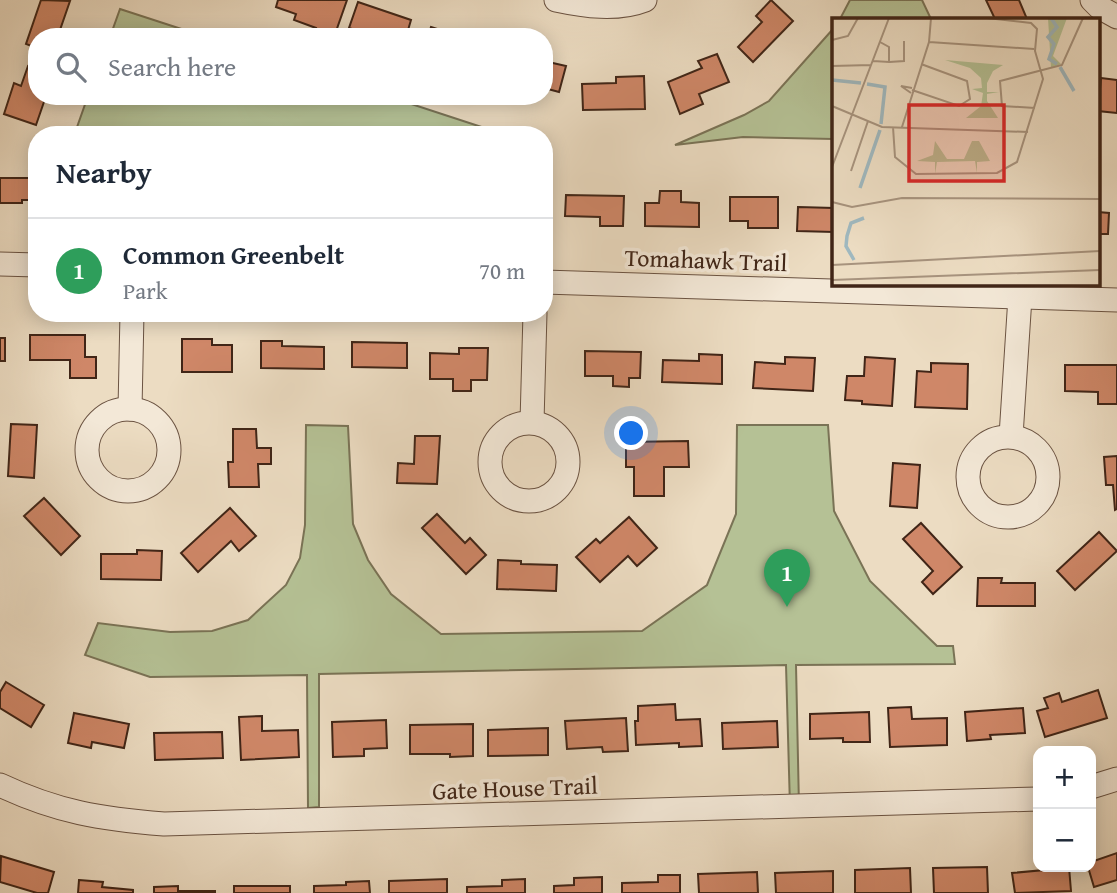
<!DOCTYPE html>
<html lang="en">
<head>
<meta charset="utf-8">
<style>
	body { margin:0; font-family:"Gentium Book Plus",serif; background:#f2f2f3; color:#1f2937 }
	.controls { position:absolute; right:21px; bottom:21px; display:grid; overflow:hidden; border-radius:14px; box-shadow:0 4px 18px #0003 }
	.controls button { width:63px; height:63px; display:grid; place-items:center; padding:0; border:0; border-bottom:2px solid #e0e1e3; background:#fff; color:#1f2937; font:35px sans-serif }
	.you { position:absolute; left:632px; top:434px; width:24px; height:24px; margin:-18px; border:5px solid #fff; border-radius:50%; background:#1a73e8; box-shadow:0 0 0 10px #1a73e833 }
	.badge { display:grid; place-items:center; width:46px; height:46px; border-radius:50%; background:#ea580c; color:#fff; font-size:23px; font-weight:700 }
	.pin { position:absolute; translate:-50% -58px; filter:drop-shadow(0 2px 4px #0008) }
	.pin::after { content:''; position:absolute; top:37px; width:24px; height:21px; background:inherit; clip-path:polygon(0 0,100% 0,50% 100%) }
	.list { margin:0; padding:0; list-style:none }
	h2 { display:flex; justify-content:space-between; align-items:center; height:91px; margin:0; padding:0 28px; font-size:30px }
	h2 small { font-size:23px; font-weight:400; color:#747a83 }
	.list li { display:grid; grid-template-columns:46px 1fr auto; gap:21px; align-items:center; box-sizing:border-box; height:105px; padding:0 28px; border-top:2px solid #e0e1e3 }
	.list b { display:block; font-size:26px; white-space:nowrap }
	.list p { margin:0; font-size:23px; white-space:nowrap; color:#747a83 }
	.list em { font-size:23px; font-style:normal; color:#747a83 }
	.icon { flex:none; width:38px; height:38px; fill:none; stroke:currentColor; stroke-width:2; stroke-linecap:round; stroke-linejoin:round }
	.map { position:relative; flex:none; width:1117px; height:893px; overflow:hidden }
	.search { position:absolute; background:#fff; box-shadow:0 4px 18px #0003; left:28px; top:28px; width:525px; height:77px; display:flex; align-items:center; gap:18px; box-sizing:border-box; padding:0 24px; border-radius:28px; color:#747a83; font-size:26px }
	.panel { position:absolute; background:#fff; box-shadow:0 4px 18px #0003; left:28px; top:126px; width:525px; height:196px; border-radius:28px }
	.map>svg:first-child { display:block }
	.green { fill:#b5c195; stroke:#7a7356; stroke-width:2 }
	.building { fill:#cf8768; stroke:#402517; stroke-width:2 }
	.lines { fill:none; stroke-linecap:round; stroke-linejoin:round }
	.minor-casing { stroke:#6b5342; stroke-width:25 }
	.minor { stroke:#f3e8d7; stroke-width:23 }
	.labels { text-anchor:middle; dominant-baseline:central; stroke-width:7; stroke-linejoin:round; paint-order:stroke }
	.street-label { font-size:24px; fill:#402517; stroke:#f3e8d7 }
	.inset-river { fill:none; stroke:#9fb8bf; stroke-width:3.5 }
	.inset-road { fill:none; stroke:#a7937e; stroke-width:2 }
	.view { fill:#d62828; fill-opacity:0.15; stroke:#d62828; stroke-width:3.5 }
	.inset-edge { fill:none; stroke:#402517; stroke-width:3.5 }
</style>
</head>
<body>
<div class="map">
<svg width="1117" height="893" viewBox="0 0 1117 893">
	<rect width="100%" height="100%" fill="#ecdcc2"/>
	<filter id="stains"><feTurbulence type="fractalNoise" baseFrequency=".00286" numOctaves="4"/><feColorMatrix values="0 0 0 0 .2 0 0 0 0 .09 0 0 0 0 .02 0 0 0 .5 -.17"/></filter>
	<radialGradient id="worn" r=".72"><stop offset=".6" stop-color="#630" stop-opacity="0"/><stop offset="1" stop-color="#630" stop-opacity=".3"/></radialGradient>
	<g class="green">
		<path d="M 850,0 L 922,0 L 931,19 L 840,19 Z"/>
		<path d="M 120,9 L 206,37 L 110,37 Z"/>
		<path d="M 833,29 L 833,139 L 743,137 L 675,145 L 744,115 L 769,101 Z"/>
		<path d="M 88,96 L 387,96 L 506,135 L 164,133 L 164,135 L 153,135 L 152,132 L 76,130 Z"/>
		<path d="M 306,425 L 348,426 L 353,524 L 368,560 L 391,594 L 441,634 L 642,631 L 707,585 L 736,514 L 737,425 L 828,425 L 834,511 L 870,581 L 937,646 L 953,646 L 955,664 L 796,665 L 799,807 L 790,807 L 786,665 L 319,674 L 319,807 L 308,808 L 307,675 L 150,677 L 85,655 L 98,623 L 170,632 L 212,631 L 248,620 L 286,585 L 300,558 L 305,525 Z"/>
	</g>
	<g class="building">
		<path d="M 41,0 L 70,1 L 60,30 L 67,33 L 66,37 L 37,37 L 37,48 L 26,44 Z"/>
		<path d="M 278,0 L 347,0 L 334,37 L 315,32 L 316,28 L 294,20 L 296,14 L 276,7 Z"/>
		<path d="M 771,0 L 793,21 L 753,62 L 738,47 L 762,22 L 756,16 Z"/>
		<path d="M 986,0 L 1019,0 L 1027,19 L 995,19 Z"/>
		<path d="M 358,2 L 411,20 L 406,37 L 375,37 L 349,28 Z"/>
		<path d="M 431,27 L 462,37 L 428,37 Z"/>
		<path d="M 717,54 L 729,82 L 699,94 L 703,104 L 680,114 L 668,82 L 702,68 L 698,61 Z"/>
		<path d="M 544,61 L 566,66 L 559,92 L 544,88 Z"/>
		<path d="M 28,66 L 37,70 L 37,96 L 46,96 L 36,125 L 4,114 L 14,83 L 21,86 Z"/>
		<path d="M 644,76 L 645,109 L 583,110 L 582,84 L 616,83 L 616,77 Z"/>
		<path d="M 1101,78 L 1117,80 L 1117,113 L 1098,111 Z"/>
		<path d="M 33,171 L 37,171 L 37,200 L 22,200 L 22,203 L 0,203 L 0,178 L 33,178 Z"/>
		<path d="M 660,191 L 681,191 L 681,202 L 699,203 L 699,227 L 645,226 L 645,203 L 659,203 Z"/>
		<path d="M 544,195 L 548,195 L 547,225 L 544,225 Z"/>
		<path d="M 566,195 L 624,196 L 623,226 L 600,226 L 600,217 L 565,216 Z"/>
		<path d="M 730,197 L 778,197 L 778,228 L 748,228 L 748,221 L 730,221 Z"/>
		<path d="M 798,207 L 834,208 L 834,232 L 797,231 Z"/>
		<path d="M 1098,212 L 1109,213 L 1108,234 L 1098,234 Z"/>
		<path d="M 30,335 L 85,335 L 85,357 L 96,357 L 96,378 L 70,378 L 70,360 L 30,360 Z"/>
		<rect x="0" y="338" width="5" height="23"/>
		<path d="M 182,339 L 212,339 L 212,345 L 232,345 L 232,372 L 182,372 Z"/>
		<path d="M 261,341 L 282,341 L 282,346 L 324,347 L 324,369 L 261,368 Z"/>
		<path d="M 352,342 L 407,343 L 407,368 L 352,367 Z"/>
		<path d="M 459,348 L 488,348 L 487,380 L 471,380 L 471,391 L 453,391 L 453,379 L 430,379 L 430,353 L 459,354 Z"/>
		<path d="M 585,351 L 641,352 L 640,378 L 629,378 L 629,387 L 613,386 L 613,376 L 585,376 Z"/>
		<path d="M 699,354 L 722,355 L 722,384 L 662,382 L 663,360 L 699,361 Z"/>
		<path d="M 785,357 L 815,358 L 813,391 L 753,388 L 755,362 L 785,364 Z"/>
		<path d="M 865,357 L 895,359 L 892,406 L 862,404 L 862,401 L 845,400 L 847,376 L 864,376 Z"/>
		<path d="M 931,363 L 968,364 L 967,409 L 915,407 L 917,371 L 931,372 Z"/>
		<path d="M 1065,365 L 1117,365 L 1117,404 L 1098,404 L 1098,392 L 1065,391 Z"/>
		<path d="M 11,424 L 37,425 L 34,478 L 8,476 Z"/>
		<path d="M 233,429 L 256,429 L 257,448 L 271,448 L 271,464 L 258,464 L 259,487 L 229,487 L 228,462 L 233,462 Z"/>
		<path d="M 415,436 L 440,436 L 437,484 L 397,483 L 398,463 L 414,464 Z"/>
		<path d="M 688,441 L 689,467 L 664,467 L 664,496 L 634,496 L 634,467 L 626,467 L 626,442 Z"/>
		<path d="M 1117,456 L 1117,509 L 1115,510 L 1113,485 L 1106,485 L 1104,457 Z"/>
		<path d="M 893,463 L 920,465 L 917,508 L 890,506 Z"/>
		<path d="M 44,498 L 80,536 L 61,555 L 24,516 Z"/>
		<path d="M 230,508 L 256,536 L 239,551 L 231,541 L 198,572 L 181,553 Z"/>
		<path d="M 437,514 L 465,543 L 470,538 L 486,555 L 466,574 L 422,528 Z"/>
		<path d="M 629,517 L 657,548 L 637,566 L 628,556 L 600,582 L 576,557 L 596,539 L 600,543 Z"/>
		<path d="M 921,523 L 962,567 L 933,594 L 922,582 L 933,571 L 903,539 Z"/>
		<path d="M 1099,532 L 1117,551 L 1075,590 L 1057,571 Z"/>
		<path d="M 137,550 L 162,551 L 161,580 L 101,579 L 101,554 L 137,554 Z"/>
		<path d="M 498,560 L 521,561 L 521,564 L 557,565 L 556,591 L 497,589 Z"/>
		<path d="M 978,578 L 1002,578 L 1001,583 L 1035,583 L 1035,606 L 977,606 Z"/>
		<path d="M 6,682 L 44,705 L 31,727 L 0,708 L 0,692 Z"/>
		<path d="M 1098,690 L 1107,718 L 1045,737 L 1037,711 L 1048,708 L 1044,698 L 1059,693 L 1062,702 Z"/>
		<path d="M 675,704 L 676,720 L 700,719 L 702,746 L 679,747 L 679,743 L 636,745 L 635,721 L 638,721 L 638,706 Z"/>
		<path d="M 911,707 L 912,719 L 947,718 L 947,745 L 890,747 L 888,708 Z"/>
		<path d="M 1023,708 L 1025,733 L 990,735 L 991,739 L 967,741 L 965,712 Z"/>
		<path d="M 869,712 L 870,742 L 843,742 L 843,738 L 810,739 L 810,714 Z"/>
		<path d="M 74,713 L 129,724 L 124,748 L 92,742 L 91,748 L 68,743 Z"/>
		<path d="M 262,716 L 262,731 L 298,730 L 299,757 L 241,760 L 239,717 Z"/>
		<path d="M 626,718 L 628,751 L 603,752 L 602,747 L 567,749 L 565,721 Z"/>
		<path d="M 386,720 L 387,748 L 364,749 L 364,756 L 333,757 L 332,722 Z"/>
		<path d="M 777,721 L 778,747 L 723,749 L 722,723 Z"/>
		<path d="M 473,724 L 473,756 L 450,757 L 450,754 L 410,754 L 410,725 Z"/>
		<path d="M 548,728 L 548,755 L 488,756 L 488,730 Z"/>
		<path d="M 222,732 L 223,758 L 155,760 L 154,733 Z"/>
		<path d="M 1117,853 L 1117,880 L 1094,887 L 1088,867 L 1091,867 L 1091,862 Z"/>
		<path d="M 1,856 L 54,872 L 48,893 L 37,893 L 0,882 Z"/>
		<path d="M 987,867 L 988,893 L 934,893 L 933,868 Z"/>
		<path d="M 1044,867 L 1069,867 L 1071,891 L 1015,893 L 1012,873 L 1044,870 Z"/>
		<path d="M 910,868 L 911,893 L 855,893 L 855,870 Z"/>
		<path d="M 833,871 L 833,893 L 776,893 L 775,873 Z"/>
		<path d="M 757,872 L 758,893 L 699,893 L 698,874 Z"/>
		<path d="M 658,875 L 680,875 L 680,893 L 622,893 L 622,883 L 658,882 Z"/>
		<path d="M 602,877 L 602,893 L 554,893 L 554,886 L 574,885 L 574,878 Z"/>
		<path d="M 447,879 L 447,893 L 389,893 L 389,881 Z"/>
		<path d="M 525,879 L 525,893 L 467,893 L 467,887 L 502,886 L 502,880 Z"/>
		<path d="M 79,880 L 103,882 L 102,887 L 133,890 L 133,893 L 78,893 Z"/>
		<path d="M 369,881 L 370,893 L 314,893 L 314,886 L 346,885 L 346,882 Z"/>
		<path d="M 178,886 L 178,891 L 215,891 L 215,893 L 154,893 L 154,887 Z"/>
		<rect x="234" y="886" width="56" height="7"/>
	</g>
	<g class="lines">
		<defs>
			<g id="minor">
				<path d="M 556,0 C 584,6 617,11 645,0"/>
				<path d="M 1092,0 L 1099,7 L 1117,17"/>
				<path d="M 0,264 L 37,265"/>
				<path d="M 544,282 L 1117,300"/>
				<circle cx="128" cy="450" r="41"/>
				<path d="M 130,409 L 132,313"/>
				<path d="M 532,422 L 535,313"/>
				<circle cx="529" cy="462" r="39"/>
				<path d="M 1011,436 L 1020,297"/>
				<circle cx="1008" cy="477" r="40"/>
				<path d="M 0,785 C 57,812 101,819 164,824 L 1038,799"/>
				<path d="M 1091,787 L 1117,779"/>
			</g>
		</defs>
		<use href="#minor" class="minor-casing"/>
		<use href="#minor" class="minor"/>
	</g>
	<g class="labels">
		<g class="street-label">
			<text transform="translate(706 260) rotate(2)">Tomahawk Trail</text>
			<text transform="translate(515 788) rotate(-2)">Gate House Trail</text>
		</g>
	</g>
	<g transform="translate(832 18)">
		<rect width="268" height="268" fill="#ecdcc2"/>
		<path d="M 216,0 L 235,0 L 221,38 L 229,46 L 219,50 ZM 113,42 L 171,47 L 161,53 L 155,65 L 155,74 L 167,74 L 155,76 L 155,83 L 166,100 L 134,100 L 149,88 L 151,75 L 140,71 L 150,70 L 149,60 L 138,50 ZM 103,123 L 115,141 L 132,141 L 140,123 L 147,123 L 158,143 L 145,144 L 145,155 L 143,143 L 105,144 L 103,156 L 103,144 L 85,143 L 101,137 Z" fill="#b5c195"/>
		<path class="inset-river" d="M 219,0 L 225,9 L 216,19 L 222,26 L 217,41 L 225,46M 228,49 L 242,73M 0,62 L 29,65M 35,66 L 53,69 L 49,106M 28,170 L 48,112M 22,242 L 14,228 L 15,218 L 19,205 L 32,200"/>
		<path class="inset-road" d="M 75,0 L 129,0M 0,22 L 16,18 L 26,0M 97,24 L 202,31M 41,43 L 57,44 L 57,29 L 48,24M 57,44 L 72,43 L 72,23M 0,48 L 39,47M 80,72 L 127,88 L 138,81 L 135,63 L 89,46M 79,75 L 69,68 L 80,70M 0,88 L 50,109 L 196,114M 203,90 L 170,88 L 168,63 L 230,47 L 251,0M 61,109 L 63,139 L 84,156 L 165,155 L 185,144 L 211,61 L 203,33 L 205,11 L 199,5 L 155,0M 70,109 L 97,24 L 99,0M 0,149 L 57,0M 19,153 L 36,103M 0,184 L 20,189 L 70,180 L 268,181M 0,247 L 268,233M 0,262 L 268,252"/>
		<path class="view" d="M 77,87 L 172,87 L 172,163 L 77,163 Z"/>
		<rect width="268" height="268" class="inset-edge"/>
	</g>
	<rect width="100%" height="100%" filter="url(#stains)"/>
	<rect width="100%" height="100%" fill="url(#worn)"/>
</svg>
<div class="controls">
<button>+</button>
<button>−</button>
</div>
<div class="you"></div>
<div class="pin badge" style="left:787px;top:607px;background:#2e9e5b">1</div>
<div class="search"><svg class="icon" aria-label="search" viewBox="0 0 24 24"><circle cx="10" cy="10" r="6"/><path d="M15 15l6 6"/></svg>Search here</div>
<section class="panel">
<h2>Nearby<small></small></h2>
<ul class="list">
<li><span class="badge" style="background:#2e9e5b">1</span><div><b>Common Greenbelt</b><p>Park</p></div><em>70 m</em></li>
</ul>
</section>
</div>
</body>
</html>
